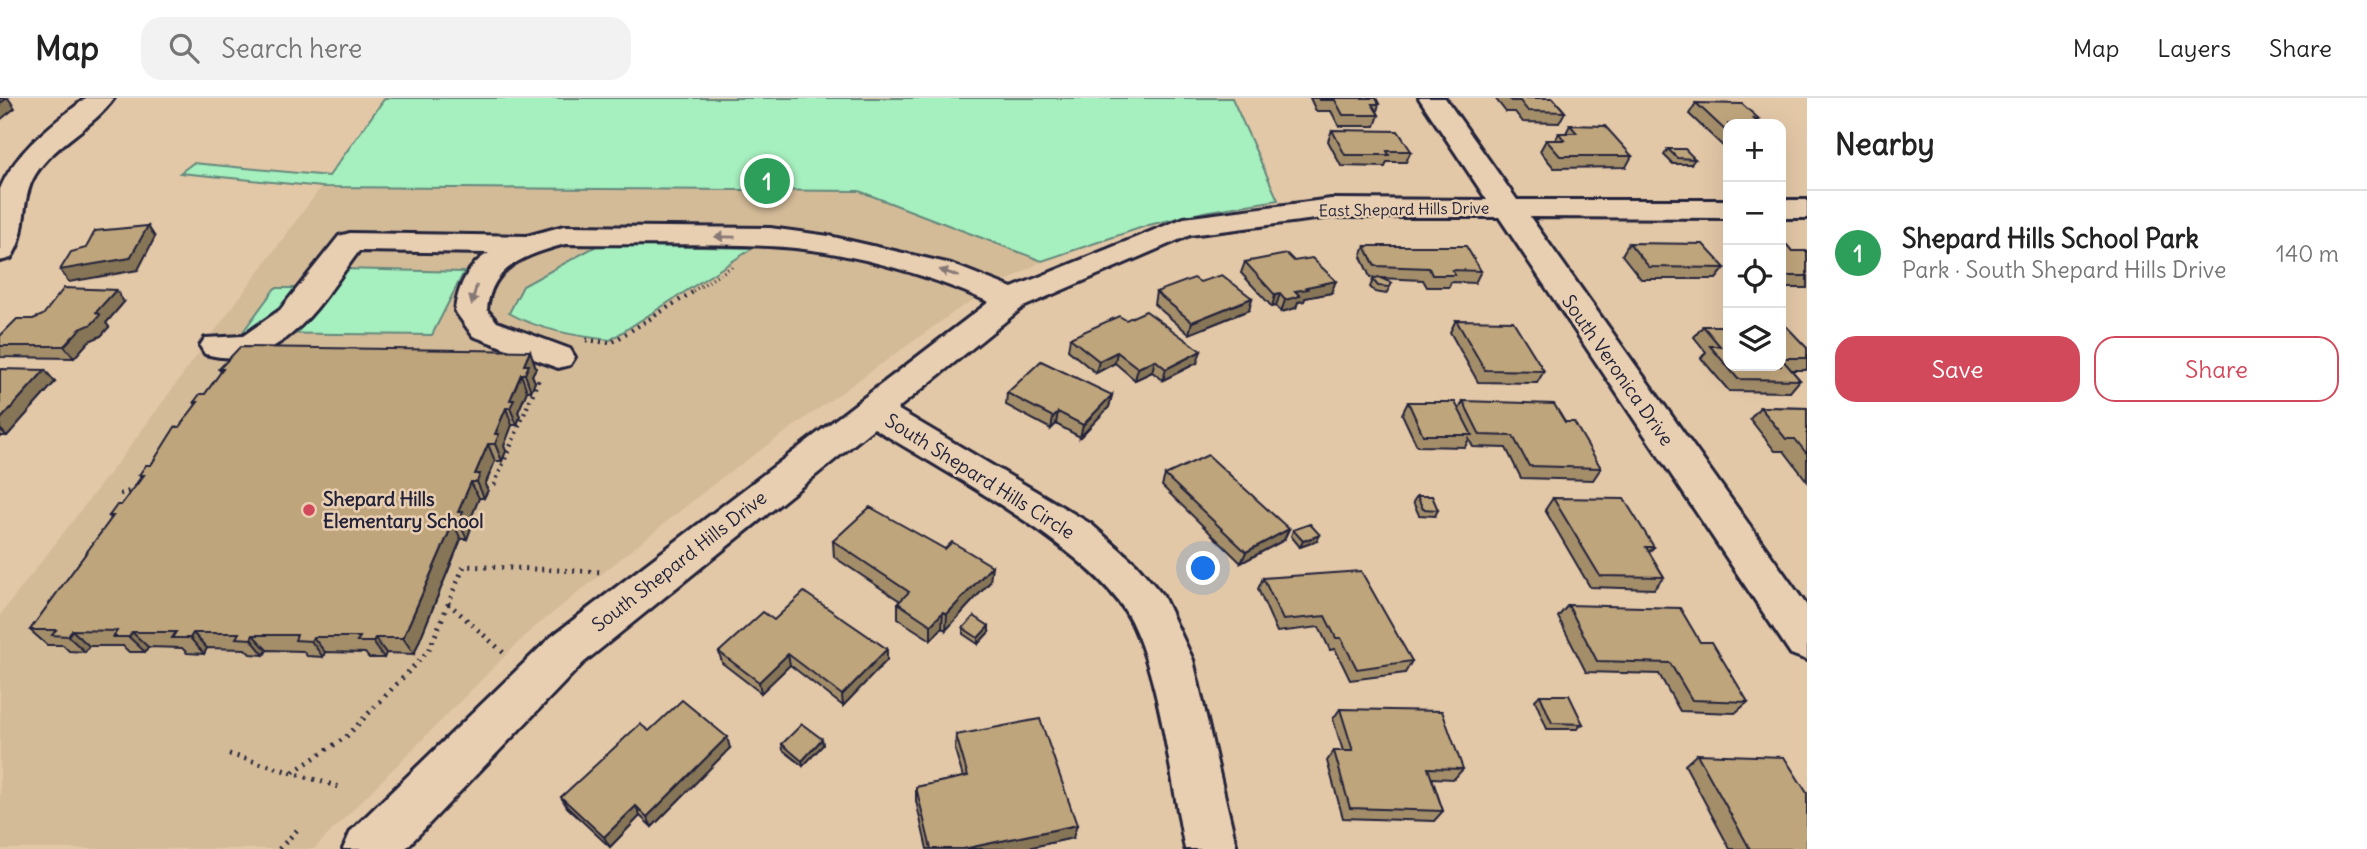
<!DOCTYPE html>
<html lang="en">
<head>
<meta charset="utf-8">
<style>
	body { margin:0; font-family:Delius,sans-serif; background:#f2f2f2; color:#222 }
	.controls { position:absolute; right:21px; top:21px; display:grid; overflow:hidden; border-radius:14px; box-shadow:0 7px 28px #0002 }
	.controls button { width:63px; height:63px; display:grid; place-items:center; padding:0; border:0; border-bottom:2px solid #e0e0e0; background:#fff; color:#222; font:35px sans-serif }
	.you { position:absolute; left:1204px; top:471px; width:24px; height:24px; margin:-18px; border:5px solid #fff; border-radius:50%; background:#1a73e8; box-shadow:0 0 0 10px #1a73e833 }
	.badge { display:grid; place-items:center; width:46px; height:46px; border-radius:50%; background:#d1495b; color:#fff; font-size:23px; font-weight:700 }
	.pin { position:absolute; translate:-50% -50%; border:4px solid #fff; box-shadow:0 2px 7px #0006 }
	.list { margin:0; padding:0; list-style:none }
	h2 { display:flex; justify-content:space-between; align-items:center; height:91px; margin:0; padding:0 28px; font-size:30px }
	h2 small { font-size:23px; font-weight:400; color:#767676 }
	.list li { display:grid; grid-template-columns:46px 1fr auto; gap:21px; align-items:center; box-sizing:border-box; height:126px; padding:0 28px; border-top:2px solid #e0e0e0 }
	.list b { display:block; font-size:26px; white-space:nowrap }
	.list p { margin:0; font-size:23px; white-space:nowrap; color:#767676 }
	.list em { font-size:23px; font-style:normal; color:#767676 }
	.actions { display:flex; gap:14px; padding:21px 28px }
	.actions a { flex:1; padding:16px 0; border:2px solid #d1495b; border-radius:21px; text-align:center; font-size:24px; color:#d1495b }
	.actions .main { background:#d1495b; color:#fff }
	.icon { flex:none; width:38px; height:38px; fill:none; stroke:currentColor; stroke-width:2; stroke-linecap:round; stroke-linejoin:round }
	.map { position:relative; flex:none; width:1807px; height:751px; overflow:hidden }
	header { display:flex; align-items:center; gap:42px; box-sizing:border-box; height:98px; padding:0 35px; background:#fff; border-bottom:2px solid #e0e0e0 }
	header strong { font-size:33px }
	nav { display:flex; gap:38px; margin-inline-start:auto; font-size:24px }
	.search { width:490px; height:63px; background:#f2f2f2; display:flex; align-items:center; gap:18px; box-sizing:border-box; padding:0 24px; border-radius:21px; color:#767676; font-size:26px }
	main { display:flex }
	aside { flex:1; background:#fff }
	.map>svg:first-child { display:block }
	.built { fill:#d4bb98 }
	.green { fill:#a6efbe; stroke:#64887c; stroke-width:2 }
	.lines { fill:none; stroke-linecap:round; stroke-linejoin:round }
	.minor-casing { stroke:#22223b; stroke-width:6 }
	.path-far2 { stroke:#22223b; stroke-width:3.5; stroke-dasharray:1 3.5; stroke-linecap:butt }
	.path-far1 { stroke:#22223b; stroke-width:4.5; stroke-dasharray:2 5; stroke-linecap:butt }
	.path { stroke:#22223b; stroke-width:5; stroke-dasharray:2 6; stroke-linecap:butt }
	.minor { fill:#e9cfb1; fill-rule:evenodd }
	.wall { fill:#a48e6a; stroke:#22223b; stroke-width:2 }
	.shaded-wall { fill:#867456; stroke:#22223b; stroke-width:2 }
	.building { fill:#bfa57b; stroke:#22223b; stroke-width:2 }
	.oneway { fill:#867876 }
	.poi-dot { fill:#d1495b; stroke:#e9cfb1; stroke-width:2.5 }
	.labels { text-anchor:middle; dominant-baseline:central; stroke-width:5; stroke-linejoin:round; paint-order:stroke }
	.far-street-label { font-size:16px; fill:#22223b; stroke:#e9cfb1 }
	.street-label { font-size:19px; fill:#22223b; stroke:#e9cfb1 }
	.poi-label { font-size:19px; font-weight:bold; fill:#22223b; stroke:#e9cfb1; text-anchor:start }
</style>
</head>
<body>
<header>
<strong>Map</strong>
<div class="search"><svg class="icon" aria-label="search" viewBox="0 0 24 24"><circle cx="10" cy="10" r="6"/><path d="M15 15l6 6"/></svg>Search here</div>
<nav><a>Map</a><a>Layers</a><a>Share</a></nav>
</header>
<main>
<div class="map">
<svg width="1807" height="751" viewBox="0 0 1807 751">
	<rect width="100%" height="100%" fill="#e3c8a7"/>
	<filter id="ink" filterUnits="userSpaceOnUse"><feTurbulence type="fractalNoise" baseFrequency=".0143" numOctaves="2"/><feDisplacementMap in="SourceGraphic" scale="14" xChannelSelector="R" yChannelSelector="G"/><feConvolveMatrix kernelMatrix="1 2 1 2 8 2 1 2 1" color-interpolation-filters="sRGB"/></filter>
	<g filter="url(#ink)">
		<path class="built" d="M 385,0 L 1232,0 L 1278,102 L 1204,114 L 1149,127 L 1042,163 L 960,210 L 720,381 L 529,534 L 314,751 L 0,751 L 0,517 L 125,355 L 321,89 L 180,75 L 193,65 L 329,78 Z"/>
		<g class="green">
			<path d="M 385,0 L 1232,0 L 1278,102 L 1204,114 L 1149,127 L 1042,163 L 859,93 L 322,89 L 180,75 L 193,65 L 329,78 Z"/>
			<path d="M 598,147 L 753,150 L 610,242 C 576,238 539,232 509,215 L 523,188 Z"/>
			<path d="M 343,171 L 464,174 L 432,237 L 242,235 L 275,190 L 330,190 Z"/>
		</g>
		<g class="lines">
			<defs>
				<g id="minor">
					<path d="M 86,0 L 114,0 C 93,30 55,45 35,77 C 19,104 29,134 11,160 L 0,163 L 0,91 C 17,51 53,26 86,0 Z"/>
					<path d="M 1419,0 L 1445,0 L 1517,102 L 1728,102 L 1728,120 L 1530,119 L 1807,508 L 1807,562 L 1791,556 L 1499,119 L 1331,119 L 1190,137 L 1023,209 L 897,311 L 1091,426 L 1136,466 L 1163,498 L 1193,562 L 1237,751 L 1185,751 C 1171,682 1161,585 1131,523 C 1097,453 942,373 874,330 L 583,565 L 405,751 L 343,751 L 351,733 L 551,539 L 989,204 C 923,174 840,151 768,148 C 701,145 633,147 565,146 C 527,157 491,167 487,212 L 497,224 L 570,251 L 575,259 L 570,267 L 558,270 L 473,238 L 455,213 C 457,191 468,166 489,155 L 359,153 C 319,206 283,276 205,256 L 200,248 L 205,240 L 243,238 L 280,212 L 339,138 L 350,135 L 527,138 L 564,128 L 770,130 L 829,138 L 951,166 L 1012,190 L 1184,120 L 1331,101 L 1487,102 Z"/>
					<rect x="1781" y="102" width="26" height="18"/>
				</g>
			</defs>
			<use href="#minor" class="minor-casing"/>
			<path class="path-far2" d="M 693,193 L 733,168"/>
			<g class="path-far1">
				<path d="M 586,242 L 611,245 L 696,192"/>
				<path d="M 494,387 L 539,281"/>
				<path d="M 120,396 L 136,391"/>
			</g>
			<g class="path">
				<path d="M 448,505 L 505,556"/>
				<path d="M 229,656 L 343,690"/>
				<path d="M 293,674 L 346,639 L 429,552 L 464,468 L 605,474"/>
				<path d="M 279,751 L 299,730"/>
			</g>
			<use href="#minor" class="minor"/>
		</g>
		<g class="wall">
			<path d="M 1310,0 L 1376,0 L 1379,6 L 1377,13 L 1379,17 L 1375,28 L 1339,28 L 1331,13 L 1316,13 Z"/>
			<path d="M 1495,0 L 1553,0 L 1565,14 L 1559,25 L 1523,24 L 1515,14 L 1506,14 Z"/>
			<path d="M 1696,5 L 1759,21 L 1757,24 L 1728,26 L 1728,53 L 1689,16 Z"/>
			<path d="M 1570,27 L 1632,58 L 1626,69 L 1554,70 L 1540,53 L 1546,42 L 1555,42 L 1559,35 L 1566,35 Z"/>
			<path d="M 1332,32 L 1411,53 L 1406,64 L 1387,64 L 1385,69 L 1341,68 L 1328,43 Z"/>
			<path d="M 1668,51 L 1695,61 L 1691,66 L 1673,66 L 1664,57 Z"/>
			<path d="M 1629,145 L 1725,170 L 1716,181 L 1641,181 L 1622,157 Z"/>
			<path d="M 1781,147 L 1792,153 L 1807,153 L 1807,190 L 1781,190 Z"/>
			<path d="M 1365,148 L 1481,173 L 1475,185 L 1451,184 L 1449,189 L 1427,189 L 1423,182 L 1379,180 L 1392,185 L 1386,196 L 1375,194 L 1370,189 L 1373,182 L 1377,180 L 1370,179 L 1361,159 Z"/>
			<path d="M 1245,164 L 1331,195 L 1305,200 L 1304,203 L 1298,204 L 1296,210 L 1281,214 L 1276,208 L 1272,209 L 1241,175 Z"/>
			<path d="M 1200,184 L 1252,200 L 1249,212 L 1189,236 L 1154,206 L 1156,194 Z"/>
			<path d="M 124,204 L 106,225 L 109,229 L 101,238 L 89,243 L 74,260 L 0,259 L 0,238 L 33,221 Z"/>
			<path d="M 1126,222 L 1197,265 L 1163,282 L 1152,274 L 1135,282 L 1115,265 L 1096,275 L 1068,252 L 1070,240 Z"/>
			<path d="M 1456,222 L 1544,273 L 1537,285 L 1478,284 L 1450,234 Z"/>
			<path d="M 1703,228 L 1781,229 L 1807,250 L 1807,270 L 1806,272 L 1791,272 L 1800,282 L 1790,294 L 1729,293 L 1701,260 L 1706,254 L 1694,239 Z"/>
			<path d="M 536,270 L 532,277 L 535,284 L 531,293 L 527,293 L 518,314 L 520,318 L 517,327 L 512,327 L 504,348 L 506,353 L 502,363 L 495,363 L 485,387 L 488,392 L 484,400 L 479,400 L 469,425 L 471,430 L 467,441 L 461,441 L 414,556 L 386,555 L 384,560 L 369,560 L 365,555 L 325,554 L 323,559 L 307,558 L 303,553 L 267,552 L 264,557 L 250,556 L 245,551 L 207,550 L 204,556 L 187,555 L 182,550 L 148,549 L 145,554 L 129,554 L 123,548 L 89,548 L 85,554 L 69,553 L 63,547 L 47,547 L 30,532 L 111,421 L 109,418 L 121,407 L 141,379 L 139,377 L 151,367 L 196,307 L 194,304 L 205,296 L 221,274 L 219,271 Z"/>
			<path d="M 0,271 L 55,284 L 7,338 L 0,338 Z"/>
			<path d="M 1007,295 L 1112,297 L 1109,309 L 1080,339 L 1056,326 L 1051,331 L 1006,307 Z"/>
			<path d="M 1463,303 L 1565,324 L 1601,370 L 1593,382 L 1521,380 L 1506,350 L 1473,349 L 1469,341 L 1465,349 L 1417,348 L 1402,316 L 1408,304 L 1459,312 Z"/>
			<path d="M 1760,309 L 1807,310 L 1807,383 L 1784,353 L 1775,353 L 1750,321 Z"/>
			<path d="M 1165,377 L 1284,442 L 1241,465 L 1162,388 Z"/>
			<path d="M 1417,398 L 1438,412 L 1435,418 L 1419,417 L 1413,404 Z"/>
			<path d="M 1553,400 L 1654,449 L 1649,454 L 1664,479 L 1654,491 L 1590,489 L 1545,412 Z"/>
			<path d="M 1293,432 L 1317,443 L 1300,449 L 1291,438 Z"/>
			<path d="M 833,443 L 990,484 L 946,532 L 942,530 L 931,542 L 898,521 L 898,505 L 900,503 L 834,459 Z"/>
			<path d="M 1263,480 L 1412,563 L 1405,575 L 1350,582 L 1335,551 L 1330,552 L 1319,529 L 1277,534 L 1258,491 Z"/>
			<path d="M 1568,507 L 1700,544 L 1748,604 L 1735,615 L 1680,613 L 1659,576 L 1586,574 L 1558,519 Z"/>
			<path d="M 963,530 L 989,534 L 978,546 L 963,536 Z"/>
			<path d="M 887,551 L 887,562 L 843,608 L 790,567 L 761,595 L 722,565 L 719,554 Z"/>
			<path d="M 1540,597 L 1583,626 L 1577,631 L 1547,631 L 1535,602 Z"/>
			<path d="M 1340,611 L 1463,671 L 1454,681 L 1432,680 L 1443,713 L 1434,723 L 1343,720 L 1327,663 L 1334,653 L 1343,653 L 1333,621 Z"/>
			<path d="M 649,633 L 730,650 L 652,729 L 640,718 L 610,749 L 567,709 L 561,699 Z"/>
			<path d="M 956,637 L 1073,740 L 1023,751 L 927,751 L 916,703 L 916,689 L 963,679 L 955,652 Z"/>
			<path d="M 822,641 L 823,647 L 803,668 L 783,652 L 782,646 Z"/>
			<path d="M 1697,656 L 1807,751 L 1730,751 L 1685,667 Z"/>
		</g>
		<g class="shaded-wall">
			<path d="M 7,0 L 8,0 L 15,10 L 0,22 L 0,5 Z"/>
			<path d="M 148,128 L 155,139 L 138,172 L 69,184 L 60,172 Z"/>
			<path d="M 1336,183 L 1331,195 L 1305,200 L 1304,203 L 1298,204 L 1296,210 L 1281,214 L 1285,202 L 1295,193 L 1306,189 Z"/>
			<path d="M 116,192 L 124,204 L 106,225 L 109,229 L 101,238 L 89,243 L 74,260 L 64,248 Z"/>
			<path d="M 1280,196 L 1276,208 L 1272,209 L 1275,197 Z"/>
			<path d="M 1252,200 L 1249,212 L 1189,236 L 1192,224 Z"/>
			<path d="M 530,253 L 536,270 L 532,277 L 535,284 L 531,293 L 525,276 L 524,267 Z"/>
			<path d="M 1201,253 L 1197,265 L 1163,282 L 1166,271 Z"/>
			<path d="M 1117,254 L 1115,265 L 1096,275 L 1099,263 Z"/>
			<path d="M 1155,262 L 1152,274 L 1135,282 L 1138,270 Z"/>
			<path d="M 45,272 L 55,284 L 7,338 L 0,331 L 0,322 Z"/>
			<path d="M 521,276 L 527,293 L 518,314 L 520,318 L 517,327 L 510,310 L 510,302 Z"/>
			<path d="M 1112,297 L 1109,309 L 1080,339 L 1083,327 Z"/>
			<path d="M 506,310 L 512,327 L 504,348 L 506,353 L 502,363 L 495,346 L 495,336 Z"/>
			<path d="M 1058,314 L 1056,326 L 1051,331 L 1053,319 Z"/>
			<path d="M 488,346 L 495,363 L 485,387 L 488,392 L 484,400 L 477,384 L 475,376 Z"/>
			<path d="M 471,384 L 479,400 L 469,425 L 471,430 L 467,441 L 459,425 L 458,414 Z"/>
			<path d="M 453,425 L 461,441 L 414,556 L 403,540 Z"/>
			<path d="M 1289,431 L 1284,442 L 1241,465 L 1246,454 Z"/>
			<path d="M 1320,437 L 1317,443 L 1300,449 L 1303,443 Z"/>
			<path d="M 992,468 L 990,484 L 946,532 L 947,516 Z"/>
			<path d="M 943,514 L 942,530 L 931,542 L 931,527 Z"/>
			<path d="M 989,528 L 989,534 L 978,546 L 978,540 Z"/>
			<path d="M 72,532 L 89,548 L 85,554 L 68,538 Z"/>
			<path d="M 132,534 L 148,549 L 145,554 L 129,539 Z"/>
			<path d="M 193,535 L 207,550 L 204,556 L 190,540 Z"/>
			<path d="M 253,537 L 267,552 L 264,557 L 251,541 Z"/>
			<path d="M 313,539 L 325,554 L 323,559 L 311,543 Z"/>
			<path d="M 375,540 L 386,555 L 384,560 L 373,544 Z"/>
			<path d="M 887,551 L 887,562 L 843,608 L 842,597 Z"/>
			<path d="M 788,556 L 790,567 L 761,595 L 759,584 Z"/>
			<path d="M 727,639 L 730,650 L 652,729 L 647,719 Z"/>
			<path d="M 822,641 L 823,647 L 803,668 L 802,663 Z"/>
			<path d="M 636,708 L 640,718 L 610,749 L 604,739 Z"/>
			<path d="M 1077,727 L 1073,740 L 1023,751 L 963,751 Z"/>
		</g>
		<g class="building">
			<path d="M 0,0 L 7,0 L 0,5 Z"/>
			<path d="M 1319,0 L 1376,0 L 1379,6 L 1372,6 L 1379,17 L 1343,17 L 1335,2 L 1320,2 Z"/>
			<path d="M 1509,0 L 1553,0 L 1565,14 L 1528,13 L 1520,3 L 1511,3 Z"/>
			<path d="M 1696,5 L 1742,6 L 1759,21 L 1754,21 L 1759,26 L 1728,26 L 1728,35 Z"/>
			<path d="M 1570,27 L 1605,28 L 1632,58 L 1560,58 L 1546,42 L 1564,42 L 1559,35 L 1577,35 Z"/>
			<path d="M 1332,32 L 1398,33 L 1411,53 L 1387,53 L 1389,57 L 1345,57 Z"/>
			<path d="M 1668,51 L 1685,51 L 1695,61 L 1677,60 Z"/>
			<path d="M 148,128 L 130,160 L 60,172 L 71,154 L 86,150 L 95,133 Z"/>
			<path d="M 1629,145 L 1703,146 L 1725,170 L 1649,169 Z"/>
			<path d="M 1781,147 L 1787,147 L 1792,153 L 1807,153 L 1807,178 L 1781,178 Z"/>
			<path d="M 1365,148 L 1466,148 L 1481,173 L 1452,172 L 1455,177 L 1432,177 L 1429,170 L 1375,168 Z"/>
			<path d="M 1287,156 L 1294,163 L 1312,160 L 1336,183 L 1306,189 L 1308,191 L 1295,193 L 1300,198 L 1285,202 L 1280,196 L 1275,197 L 1245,164 Z"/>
			<path d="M 1222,177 L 1252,200 L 1192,224 L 1156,194 L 1194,180 L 1200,184 Z"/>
			<path d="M 1378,179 L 1392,185 L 1389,189 L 1378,188 L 1373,182 Z"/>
			<path d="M 64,190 L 116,192 L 96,214 L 100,217 L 92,226 L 80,231 L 64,248 L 0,248 L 0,238 L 17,221 L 33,221 L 43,217 Z"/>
			<path d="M 1146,213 L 1201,253 L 1166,271 L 1155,262 L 1138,270 L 1117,254 L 1099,263 L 1070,240 L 1119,218 L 1126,222 Z"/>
			<path d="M 1456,222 L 1513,223 L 1544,273 L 1485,272 Z"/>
			<path d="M 1703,228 L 1728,228 L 1728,268 L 1781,268 L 1781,260 L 1800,282 L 1738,281 L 1710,248 L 1720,248 Z"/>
			<path d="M 1781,229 L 1787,229 L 1807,250 L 1807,260 L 1781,260 Z"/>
			<path d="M 240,249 L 530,253 L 524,267 L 529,267 L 525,276 L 521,276 L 510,302 L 514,302 L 510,310 L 506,310 L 495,336 L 499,336 L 495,346 L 488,346 L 475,376 L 480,376 L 477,384 L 471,384 L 458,414 L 463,414 L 459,425 L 453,425 L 403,540 L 375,540 L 373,544 L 357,544 L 360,539 L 313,539 L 311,543 L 295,542 L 297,537 L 253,537 L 251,541 L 236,540 L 239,535 L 193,535 L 190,540 L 172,540 L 176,534 L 132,534 L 129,539 L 113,539 L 117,533 L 72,532 L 68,538 L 52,537 L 56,532 L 30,532 L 113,418 L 109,418 L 117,407 L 121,407 L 144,377 L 139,377 L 146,367 L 151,367 L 175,329 L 179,329 L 198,304 L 194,304 L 200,296 L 205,296 L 223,271 L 219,271 Z"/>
			<path d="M 1041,263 L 1112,297 L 1083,327 L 1058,314 L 1053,319 L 1007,295 Z"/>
			<path d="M 0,271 L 45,272 L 0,322 Z"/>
			<path d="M 1463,303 L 1554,306 L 1565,324 L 1574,324 L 1601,370 L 1529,368 L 1513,338 L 1480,337 Z"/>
			<path d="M 1408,304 L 1455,304 L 1472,337 L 1423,337 Z"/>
			<path d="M 1760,309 L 1807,310 L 1807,356 L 1795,341 L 1786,341 Z"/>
			<path d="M 1208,357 L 1289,431 L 1246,454 L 1165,377 Z"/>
			<path d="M 1417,398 L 1432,398 L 1438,412 L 1423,411 Z"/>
			<path d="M 1553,400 L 1624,401 L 1654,449 L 1646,449 L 1664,479 L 1600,478 Z"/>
			<path d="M 870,409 L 945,451 L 952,444 L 992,468 L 947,516 L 943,514 L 931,527 L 898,505 L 909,494 L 833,443 Z"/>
			<path d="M 1310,426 L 1320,437 L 1303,443 L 1293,432 Z"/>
			<path d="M 1361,473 L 1412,563 L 1357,571 L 1341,540 L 1336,540 L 1325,518 L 1283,522 L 1263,480 Z"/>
			<path d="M 804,494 L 887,551 L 842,597 L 788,556 L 759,584 L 719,554 L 763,514 L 774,522 Z"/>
			<path d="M 1568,507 L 1680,510 L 1700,544 L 1712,544 L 1748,604 L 1692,602 L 1670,565 L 1597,563 Z"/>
			<path d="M 974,518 L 989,528 L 978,540 L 963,530 Z"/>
			<path d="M 1540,597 L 1569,597 L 1583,626 L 1552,625 Z"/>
			<path d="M 682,602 L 727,639 L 647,719 L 636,708 L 604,739 L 561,699 L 640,626 L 649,633 Z"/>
			<path d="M 1340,611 L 1442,613 L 1463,671 L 1428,670 L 1443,713 L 1350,710 L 1334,653 L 1353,653 Z"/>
			<path d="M 1040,621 L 1077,727 L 963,751 L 931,751 L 916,689 L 968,678 L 956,637 Z"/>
			<path d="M 802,626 L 822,641 L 802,663 L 782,646 Z"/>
			<path d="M 1697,656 L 1784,659 L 1807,695 L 1807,751 L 1750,751 Z"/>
		</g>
		<defs><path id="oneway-solid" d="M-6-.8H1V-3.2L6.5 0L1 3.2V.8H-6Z" transform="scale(1.75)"/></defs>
		<g class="oneway">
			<use href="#oneway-solid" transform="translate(725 139) rotate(-179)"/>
			<use href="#oneway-solid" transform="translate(949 175) rotate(-161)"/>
			<use href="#oneway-solid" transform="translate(474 197) rotate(105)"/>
		</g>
	</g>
	<circle class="poi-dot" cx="309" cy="412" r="7"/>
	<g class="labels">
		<g class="far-street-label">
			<text transform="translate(1404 111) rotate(-1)">East Shepard Hills Drive</text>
		</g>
		<g class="street-label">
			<text transform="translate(1618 272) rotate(55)">South Veronica Drive</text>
			<text transform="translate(980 378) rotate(32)">South Shepard Hills Circle</text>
			<text transform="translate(679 463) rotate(-38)">South Shepard Hills Drive</text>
		</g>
		<g class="poi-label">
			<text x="323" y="401">Shepard Hills<tspan x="323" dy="22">Elementary School</tspan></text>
		</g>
	</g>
</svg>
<div class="controls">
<button>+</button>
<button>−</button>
<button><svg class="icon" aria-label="locate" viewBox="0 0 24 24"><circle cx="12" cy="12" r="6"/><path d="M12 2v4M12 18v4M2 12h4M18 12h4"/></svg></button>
<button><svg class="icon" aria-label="layers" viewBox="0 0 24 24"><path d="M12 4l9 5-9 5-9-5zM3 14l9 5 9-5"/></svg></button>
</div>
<div class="you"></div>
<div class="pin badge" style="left:767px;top:83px;background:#2e9e5b">1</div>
</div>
<aside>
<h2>Nearby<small></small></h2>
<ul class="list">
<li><span class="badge" style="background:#2e9e5b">1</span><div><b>Shepard Hills School Park</b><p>Park · South Shepard Hills Drive</p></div><em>140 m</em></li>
</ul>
<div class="actions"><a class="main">Save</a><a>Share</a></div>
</aside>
</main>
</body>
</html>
